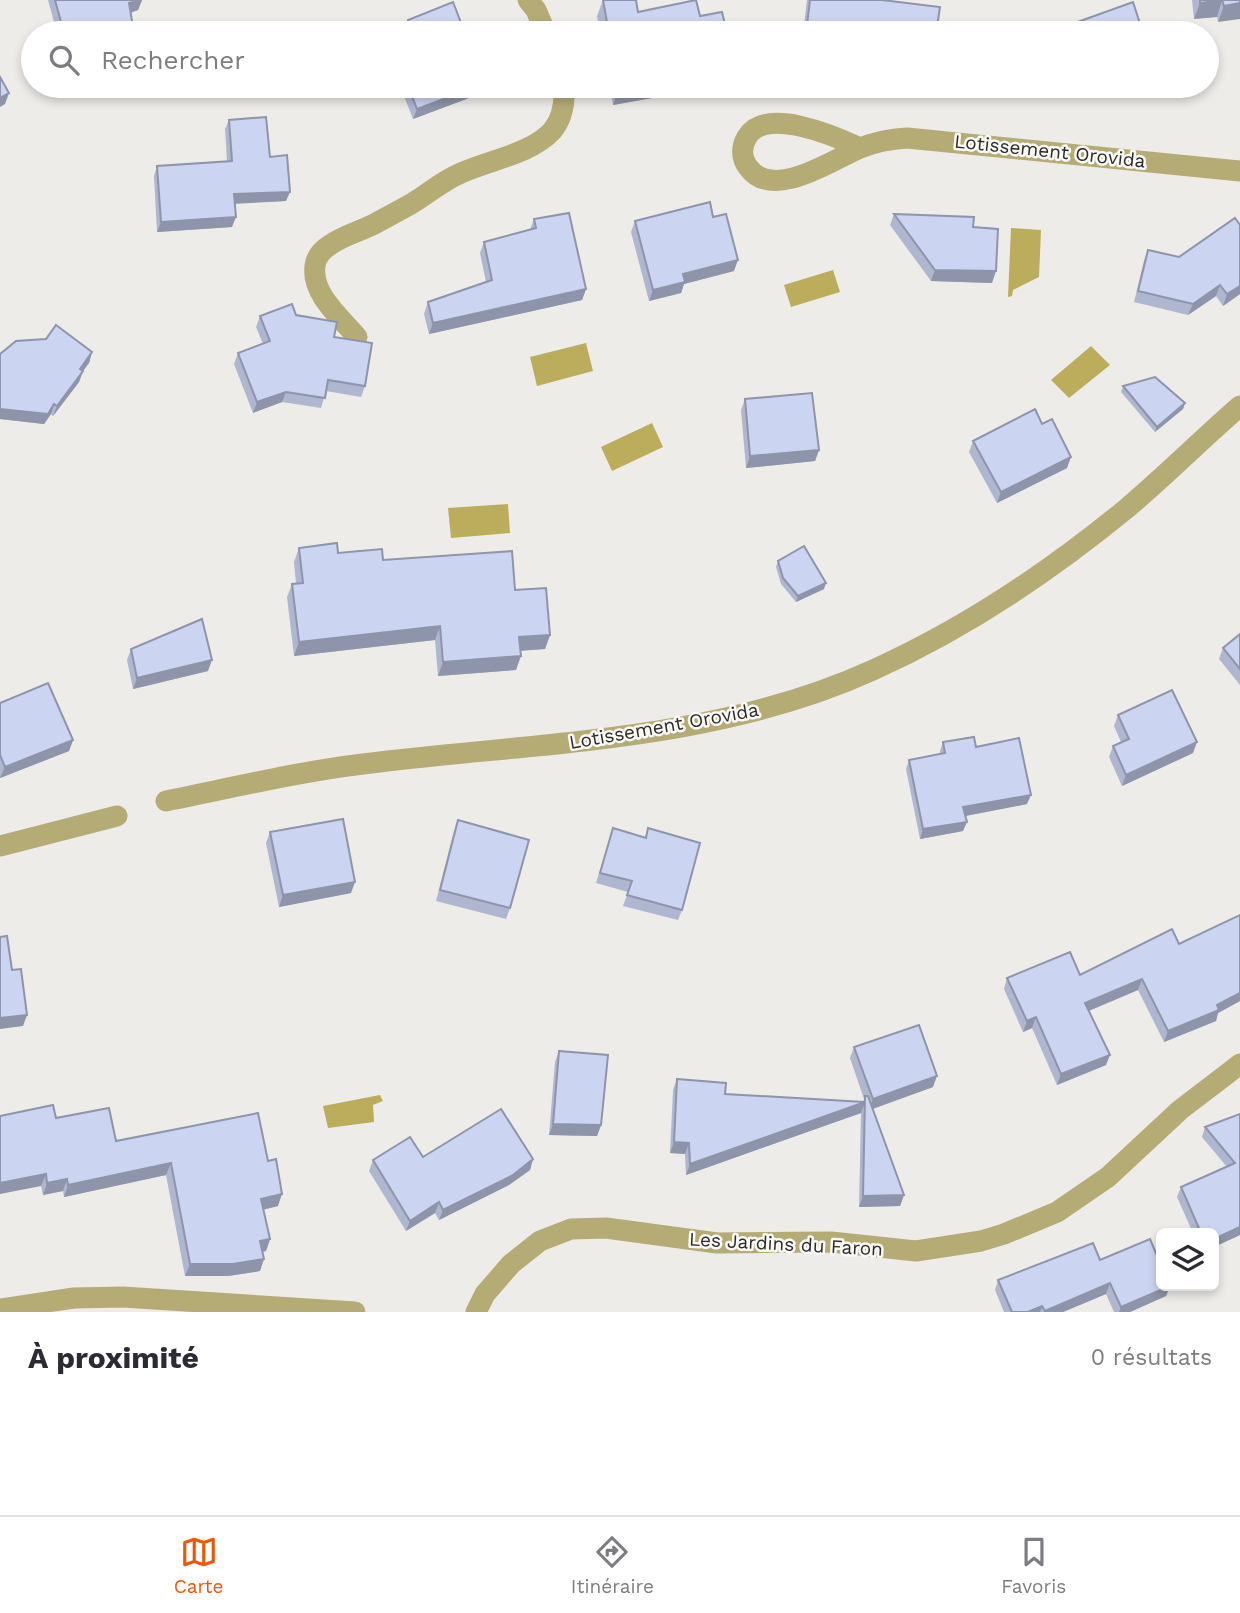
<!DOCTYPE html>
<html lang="fr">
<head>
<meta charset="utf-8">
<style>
	body { margin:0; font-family:"Work Sans",sans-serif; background:#f7f7f7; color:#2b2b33 }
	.controls { position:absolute; right:21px; bottom:21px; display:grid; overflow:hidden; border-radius:10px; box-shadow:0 4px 10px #0003 }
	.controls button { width:63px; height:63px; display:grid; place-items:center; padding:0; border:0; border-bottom:2px solid #e1e1e2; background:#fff; color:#2b2b33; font:35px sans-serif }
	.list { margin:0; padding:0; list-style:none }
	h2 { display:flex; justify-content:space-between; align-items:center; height:91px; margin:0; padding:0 28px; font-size:30px }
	h2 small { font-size:23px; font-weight:400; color:#7c7c81 }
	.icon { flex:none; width:38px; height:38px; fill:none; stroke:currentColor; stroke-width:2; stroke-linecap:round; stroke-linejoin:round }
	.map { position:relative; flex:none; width:1240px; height:1312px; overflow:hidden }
	.search { position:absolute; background:#fff; box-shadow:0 4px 10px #0003; left:21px; right:21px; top:21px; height:77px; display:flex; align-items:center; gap:18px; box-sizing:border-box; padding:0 24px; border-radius:38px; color:#7c7c81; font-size:26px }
	.sheet { height:203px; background:#fff }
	nav { display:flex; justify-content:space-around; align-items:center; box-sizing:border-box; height:98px; border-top:2px solid #e1e1e2; background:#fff; font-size:19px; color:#7c7c81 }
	nav a { display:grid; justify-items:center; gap:4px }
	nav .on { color:#ea580c }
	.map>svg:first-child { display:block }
	.water { fill:#bbad5b }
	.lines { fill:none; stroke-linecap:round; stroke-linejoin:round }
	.minor { stroke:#b5ac75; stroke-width:21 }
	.wall { fill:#afb6cf }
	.shaded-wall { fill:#8e94a9 }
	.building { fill:#cbd4f1; stroke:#8e94a9; stroke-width:2 }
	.labels { text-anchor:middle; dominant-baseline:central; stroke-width:5; stroke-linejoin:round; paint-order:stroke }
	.street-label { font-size:19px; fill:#2b2a29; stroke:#faf9f6 }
</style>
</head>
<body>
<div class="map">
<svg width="1240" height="1312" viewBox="0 0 1240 1312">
	<rect width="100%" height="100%" fill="#edece8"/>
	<g class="water">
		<path d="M 1011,228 L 1041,230 L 1039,277 L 1013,290 L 1012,296 L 1008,297 Z"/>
		<path d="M 833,270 L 840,292 L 791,307 L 784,285 Z"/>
		<path d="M 586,343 L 593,371 L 537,386 L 530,357 Z"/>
		<path d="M 1091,346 L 1110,365 L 1069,398 L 1051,380 Z"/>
		<path d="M 652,423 L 663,447 L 612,471 L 601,447 Z"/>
		<path d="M 508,504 L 510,533 L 451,538 L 448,508 Z"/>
		<path d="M 380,1095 L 383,1101 L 373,1105 L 374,1122 L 328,1128 L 323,1106 Z"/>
	</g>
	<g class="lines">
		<g class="minor">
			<path d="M 528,0 L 536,10 L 546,33"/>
			<path d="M 860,148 C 835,136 765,106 747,137 C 741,147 741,158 748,167 C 772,202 834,159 860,148 C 875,142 891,139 907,138 L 1240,171"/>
			<path d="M 357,337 C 341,318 311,294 315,266 C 316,257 322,250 330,245 C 344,235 362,231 378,222 C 389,216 400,210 411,204 C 428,194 442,181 461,173 C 489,160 531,154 552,131 C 563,118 565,102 564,86"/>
			<path d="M 166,801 C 231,788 297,772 363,764 C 534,742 713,743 873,670 C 964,629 1048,573 1126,509 C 1165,476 1202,439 1240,406"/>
			<path d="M 0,846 L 117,816"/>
			<path d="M 0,1309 L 74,1298 L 123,1297 L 355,1312"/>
			<path d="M 476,1312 L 485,1294 L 511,1264 L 540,1241 L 571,1229 L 606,1228 L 717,1243 L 831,1242 L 916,1251 L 981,1241 L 1004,1234 L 1057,1212 L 1108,1177 L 1180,1110 L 1240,1064"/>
		</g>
	</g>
	<g class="wall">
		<path d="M 48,0 L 142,0 L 138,10 L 131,13 L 134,33 L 57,33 Z"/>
		<path d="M 603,0 L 638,12 L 700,16 L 727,33 L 600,33 L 597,16 Z"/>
		<path d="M 807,0 L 882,0 L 936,33 L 803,33 Z"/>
		<path d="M 1192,0 L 1240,0 L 1218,22 L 1217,17 L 1194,19 Z"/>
		<path d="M 408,20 L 465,33 L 405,33 L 404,30 Z"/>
		<path d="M 400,86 L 472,86 L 473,88 L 469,98 L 413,119 Z"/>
		<path d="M 610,86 L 700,86 L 663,96 L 613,105 Z"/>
		<path d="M 1013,86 L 1053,86 L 1017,97 Z"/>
		<path d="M 229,120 L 270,157 L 286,201 L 235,203 L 232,227 L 157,232 L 154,176 L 157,166 L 227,161 L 225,129 Z"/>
		<path d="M 894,214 L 973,227 L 992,283 L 931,281 L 890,225 Z"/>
		<path d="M 713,217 L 734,271 L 684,284 L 681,293 L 649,301 L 631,232 L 635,221 Z"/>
		<path d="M 534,219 L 586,289 L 582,300 L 429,334 L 424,314 L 428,302 L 486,282 L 480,253 L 484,242 L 530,230 Z"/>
		<path d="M 1148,250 L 1240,294 L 1223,306 L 1216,296 L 1188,315 L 1134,302 L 1144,261 Z"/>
		<path d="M 296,315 L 334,337 L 365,386 L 361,397 L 326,391 L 321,408 L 282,402 L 253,413 L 234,364 L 238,353 L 263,344 L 256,327 L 260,316 Z"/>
		<path d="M 92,352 L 89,363 L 83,371 L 79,382 L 53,416 L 51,414 L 44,424 L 0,419 Z"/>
		<path d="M 1123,386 L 1185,403 L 1183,409 L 1155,432 L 1121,392 Z"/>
		<path d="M 745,399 L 819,450 L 815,461 L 746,468 L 741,410 Z"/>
		<path d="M 973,441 L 1067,468 L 997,503 L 969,452 Z"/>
		<path d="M 299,548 L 383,560 L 515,590 L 550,635 L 545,649 L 520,651 L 516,670 L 438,676 L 435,640 L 294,656 L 287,597 L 292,584 L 296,583 L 294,562 Z"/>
		<path d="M 778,561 L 824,589 L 796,602 L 781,584 L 776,567 Z"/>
		<path d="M 1240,634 L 1240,685 L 1219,659 L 1223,648 Z"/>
		<path d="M 131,649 L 208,671 L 133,689 L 127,660 Z"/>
		<path d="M 0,703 L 73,740 L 69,751 L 0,778 Z"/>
		<path d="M 1118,715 L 1193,753 L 1122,786 L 1109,757 L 1113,746 L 1121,742 L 1114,726 Z"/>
		<path d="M 943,742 L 976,747 L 1027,804 L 965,816 L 963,831 L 920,839 L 906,769 L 909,760 L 940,754 L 940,751 Z"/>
		<path d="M 458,820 L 510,908 L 506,919 L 436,901 L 454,831 Z"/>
		<path d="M 613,828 L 645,837 L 648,828 L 682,910 L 678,920 L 623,906 L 628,892 L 596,883 Z"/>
		<path d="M 270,832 L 351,893 L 279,907 L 266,843 Z"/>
		<path d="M 1240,915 L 1240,1001 L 1218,1013 L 1216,1021 L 1164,1042 L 1138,990 L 1089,1011 L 1106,1065 L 1057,1085 L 1032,1028 L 1023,1032 L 1004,989 L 1007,978 L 1080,975 L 1179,944 Z"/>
		<path d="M 854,1047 L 933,1087 L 873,1109 L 904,1195 L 900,1206 L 859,1207 L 861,1111 L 861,1113 L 686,1175 L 685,1154 L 670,1153 L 673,1090 L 677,1079 L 725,1094 L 863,1102 L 864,1099 L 850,1058 Z"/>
		<path d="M 559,1051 L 601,1125 L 597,1136 L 549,1135 L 555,1062 Z"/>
		<path d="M 1240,1114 L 1240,1235 L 1214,1247 L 1214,1233 L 1193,1233 L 1177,1197 L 1181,1187 L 1227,1167 L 1202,1137 L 1205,1127 Z"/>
		<path d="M 56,1118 L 116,1141 L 268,1161 L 278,1206 L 263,1210 L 270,1239 L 266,1251 L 263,1252 L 260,1271 L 228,1276 L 185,1276 L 166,1175 L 64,1197 L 63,1191 L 43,1195 L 41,1186 Z"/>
		<path d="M 423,1157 L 533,1159 L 530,1170 L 509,1185 L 439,1220 L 435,1213 L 406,1231 L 369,1171 L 373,1160 Z"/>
		<path d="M 1100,1260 L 1170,1286 L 1166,1296 L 1130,1312 L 1114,1312 L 1106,1294 L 1063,1312 L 1004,1312 L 995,1290 L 998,1280 Z"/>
	</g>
	<g class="shaded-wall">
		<path d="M 142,0 L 138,10 L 125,14 L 129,3 Z"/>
		<path d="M 1222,0 L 1217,17 L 1194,19 L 1200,3 Z"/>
		<path d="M 1240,3 L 1240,19 L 1218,22 L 1224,6 Z"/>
		<path d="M 807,25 L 847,29 L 846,33 L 804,33 Z"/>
		<path d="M 633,86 L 700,86 L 663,96 L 613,105 L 619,88 Z"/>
		<path d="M 1021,86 L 1053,86 L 1017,97 Z"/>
		<path d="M 473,88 L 469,98 L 413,119 L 417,109 Z"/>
		<path d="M 9,93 L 5,104 L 0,107 L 0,98 Z"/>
		<path d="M 290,192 L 286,201 L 231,204 L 234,194 Z"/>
		<path d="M 236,217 L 232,227 L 157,232 L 161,222 Z"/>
		<path d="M 738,260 L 734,271 L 684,284 L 681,293 L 649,301 L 653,290 L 683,274 Z"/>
		<path d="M 935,270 L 996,271 L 992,283 L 931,281 Z"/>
		<path d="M 1220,285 L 1216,296 L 1188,315 L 1193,304 Z"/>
		<path d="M 1240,286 L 1240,294 L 1223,306 L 1227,294 Z"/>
		<path d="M 586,289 L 582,300 L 429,334 L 433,323 Z"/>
		<path d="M 92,352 L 89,363 L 76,380 L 80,369 Z"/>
		<path d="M 83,371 L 79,382 L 53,416 L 57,406 Z"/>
		<path d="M 286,392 L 282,402 L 253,413 L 257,402 Z"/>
		<path d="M 1185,403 L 1183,409 L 1155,432 L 1157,427 Z"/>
		<path d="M 54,404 L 51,414 L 44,424 L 0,419 L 0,409 Z"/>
		<path d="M 819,450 L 815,461 L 746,468 L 750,456 Z"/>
		<path d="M 1071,457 L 1067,468 L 997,503 L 1001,492 Z"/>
		<path d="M 826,583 L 824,589 L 796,602 L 798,596 Z"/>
		<path d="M 440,626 L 435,640 L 294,656 L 299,642 Z"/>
		<path d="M 550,635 L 545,649 L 514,651 L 519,637 Z"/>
		<path d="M 521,656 L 516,670 L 438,676 L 443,662 Z"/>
		<path d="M 212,660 L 208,671 L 133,689 L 137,678 Z"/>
		<path d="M 73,740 L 69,751 L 0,778 L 5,767 Z"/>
		<path d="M 1197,742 L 1193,753 L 1122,786 L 1126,775 Z"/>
		<path d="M 1031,795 L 1027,804 L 960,817 L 963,807 Z"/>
		<path d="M 967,822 L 963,831 L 920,839 L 923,829 Z"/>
		<path d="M 355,882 L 351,893 L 279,907 L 283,895 Z"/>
		<path d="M 1142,979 L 1138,990 L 1081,1014 L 1085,1003 Z"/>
		<path d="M 1240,993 L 1240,1001 L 1218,1013 L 1216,1021 L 1164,1042 L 1168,1031 Z"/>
		<path d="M 27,1015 L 23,1026 L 0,1029 L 0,1018 Z"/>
		<path d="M 1036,1017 L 1032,1028 L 1023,1032 L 1027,1021 Z"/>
		<path d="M 1110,1055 L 1106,1065 L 1057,1085 L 1061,1074 Z"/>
		<path d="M 937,1076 L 933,1087 L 869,1110 L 873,1099 Z"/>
		<path d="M 865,1102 L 861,1113 L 686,1175 L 690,1164 Z"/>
		<path d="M 553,1124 L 601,1125 L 597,1136 L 549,1135 Z"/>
		<path d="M 674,1142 L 689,1143 L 685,1154 L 670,1153 Z"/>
		<path d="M 533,1159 L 530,1170 L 509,1185 L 439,1220 L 443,1210 Z"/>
		<path d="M 171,1163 L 166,1175 L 64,1197 L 68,1185 Z"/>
		<path d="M 46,1174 L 41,1186 L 0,1194 L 0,1183 Z"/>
		<path d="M 67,1179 L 63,1191 L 43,1195 L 47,1183 Z"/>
		<path d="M 282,1194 L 278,1206 L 256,1211 L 261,1199 Z"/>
		<path d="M 904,1195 L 900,1206 L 859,1207 L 863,1196 Z"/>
		<path d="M 439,1202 L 435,1213 L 406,1231 L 410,1221 Z"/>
		<path d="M 1240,1227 L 1240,1235 L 1214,1247 L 1214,1239 Z"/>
		<path d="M 270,1239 L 266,1251 L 256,1253 L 260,1241 Z"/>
		<path d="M 264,1259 L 260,1271 L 228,1276 L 185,1276 L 190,1264 Z"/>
		<path d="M 1110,1283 L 1106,1294 L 1063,1312 L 1044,1312 L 1045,1311 Z"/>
		<path d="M 1170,1286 L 1166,1296 L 1130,1312 L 1119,1312 L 1121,1307 Z"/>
		<path d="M 1042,1306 L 1040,1312 L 1028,1312 Z"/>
	</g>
	<g class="building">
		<path d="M 55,0 L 141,0 L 129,3 L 134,33 L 64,33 Z"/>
		<path d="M 603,0 L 636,0 L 638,12 L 696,0 L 700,16 L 722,12 L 727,33 L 609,33 Z"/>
		<path d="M 810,0 L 882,0 L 940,7 L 936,33 L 847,33 L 847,29 L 807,25 Z"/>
		<path d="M 1200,0 L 1240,0 L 1240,3 L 1224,6 L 1222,0 L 1200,3 Z"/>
		<path d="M 453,2 L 465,33 L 413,33 L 408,20 Z"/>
		<path d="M 1133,2 L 1143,33 L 1047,33 Z"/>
		<path d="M 0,77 L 9,93 L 0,98 Z"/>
		<path d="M 408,86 L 472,86 L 473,88 L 417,109 Z"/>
		<path d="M 619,86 L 633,86 L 619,88 Z"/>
		<path d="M 266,117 L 270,157 L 287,155 L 290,192 L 234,194 L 236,217 L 161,222 L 157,166 L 232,161 L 229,120 Z"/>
		<path d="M 710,202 L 713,217 L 726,214 L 738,260 L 683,274 L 685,282 L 653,290 L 635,221 Z"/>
		<path d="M 569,213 L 586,289 L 433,323 L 428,302 L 492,280 L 484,242 L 536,228 L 534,219 Z"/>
		<path d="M 894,214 L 974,217 L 973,227 L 998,229 L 996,271 L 935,270 Z"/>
		<path d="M 1235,218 L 1240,225 L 1240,286 L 1227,294 L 1220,285 L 1193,304 L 1138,291 L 1148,250 L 1179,257 Z"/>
		<path d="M 292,304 L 296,315 L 337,322 L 334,337 L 372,343 L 365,386 L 328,380 L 325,398 L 286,392 L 257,402 L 238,353 L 270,341 L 260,316 Z"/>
		<path d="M 56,325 L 92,352 L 80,369 L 83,371 L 57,406 L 54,404 L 48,414 L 0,409 L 0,354 L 16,341 L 46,339 Z"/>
		<path d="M 1155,377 L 1185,403 L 1157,427 L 1123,386 Z"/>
		<path d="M 812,393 L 819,450 L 750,456 L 745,399 Z"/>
		<path d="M 1035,409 L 1042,424 L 1052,419 L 1071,457 L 1001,492 L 973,441 Z"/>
		<path d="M 337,543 L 338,553 L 382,549 L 383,560 L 512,551 L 515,590 L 546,588 L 550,635 L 519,637 L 521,656 L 443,662 L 440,626 L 299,642 L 292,584 L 303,583 L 299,548 Z"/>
		<path d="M 804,546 L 826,583 L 798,596 L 783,578 L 778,561 Z"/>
		<path d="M 202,619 L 212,660 L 137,678 L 131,649 Z"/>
		<path d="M 1240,634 L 1240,669 L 1223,648 Z"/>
		<path d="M 48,683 L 73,740 L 5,767 L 0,755 L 0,703 Z"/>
		<path d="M 1172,690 L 1197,742 L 1126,775 L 1113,746 L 1129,739 L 1118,715 Z"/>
		<path d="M 974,737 L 976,747 L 1019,738 L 1031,795 L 963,807 L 967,822 L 923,829 L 909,760 L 945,753 L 943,742 Z"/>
		<path d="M 343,819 L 355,882 L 283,895 L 270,832 Z"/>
		<path d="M 458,820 L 529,840 L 510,908 L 440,890 Z"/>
		<path d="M 613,828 L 646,838 L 648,828 L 700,843 L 682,910 L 627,895 L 632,881 L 600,873 Z"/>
		<path d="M 1240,915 L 1240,993 L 1217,1005 L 1219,1010 L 1168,1031 L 1142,979 L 1085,1003 L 1110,1055 L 1061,1074 L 1036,1017 L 1027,1021 L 1007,978 L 1070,952 L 1080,975 L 1172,929 L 1179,944 Z"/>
		<path d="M 7,936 L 12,970 L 21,969 L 27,1015 L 0,1018 L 0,937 Z"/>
		<path d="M 919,1025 L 937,1076 L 873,1099 L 854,1047 Z"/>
		<path d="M 559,1051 L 608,1055 L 601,1125 L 553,1124 Z"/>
		<path d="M 677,1079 L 726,1083 L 725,1094 L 865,1102 L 690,1164 L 689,1143 L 674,1142 Z"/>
		<path d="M 865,1096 L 868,1096 L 904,1195 L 863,1196 Z"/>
		<path d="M 53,1105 L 56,1118 L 109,1108 L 116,1141 L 258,1113 L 268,1161 L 276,1159 L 282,1194 L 261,1199 L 270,1239 L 260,1241 L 264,1259 L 233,1264 L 190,1264 L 171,1163 L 68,1185 L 67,1179 L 47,1183 L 46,1174 L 0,1183 L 0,1116 Z"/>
		<path d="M 501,1109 L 533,1159 L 513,1175 L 443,1210 L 439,1202 L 410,1221 L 373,1160 L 410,1137 L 423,1157 Z"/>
		<path d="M 1240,1114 L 1240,1227 L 1214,1239 L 1214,1233 L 1201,1233 L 1181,1187 L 1235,1163 L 1205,1127 Z"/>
		<path d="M 1150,1239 L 1161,1265 L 1161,1286 L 1170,1286 L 1121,1307 L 1110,1283 L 1045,1311 L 1042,1306 L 1028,1312 L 1012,1312 L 998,1280 L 1093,1243 L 1100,1260 Z"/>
	</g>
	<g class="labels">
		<g class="street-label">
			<text transform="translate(1050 151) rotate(6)">Lotissement Orovida</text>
			<text transform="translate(664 726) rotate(-10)">Lotissement Orovida</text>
			<text transform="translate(786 1244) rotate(3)">Les Jardins du Faron</text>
		</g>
	</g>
</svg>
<div class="controls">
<button><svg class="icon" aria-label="layers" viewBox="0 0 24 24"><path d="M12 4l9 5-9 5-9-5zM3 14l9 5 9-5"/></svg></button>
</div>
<div class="search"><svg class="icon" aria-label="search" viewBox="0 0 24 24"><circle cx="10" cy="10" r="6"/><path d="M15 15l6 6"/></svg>Rechercher</div>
</div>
<section class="sheet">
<h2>À proximité<small>0 résultats</small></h2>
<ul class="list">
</ul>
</section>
<nav>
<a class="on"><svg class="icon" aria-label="map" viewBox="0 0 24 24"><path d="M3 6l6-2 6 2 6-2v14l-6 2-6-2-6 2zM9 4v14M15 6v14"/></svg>Carte</a>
<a><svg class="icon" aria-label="directions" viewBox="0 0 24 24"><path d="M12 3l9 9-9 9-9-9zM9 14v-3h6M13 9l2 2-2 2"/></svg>Itinéraire</a>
<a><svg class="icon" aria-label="saved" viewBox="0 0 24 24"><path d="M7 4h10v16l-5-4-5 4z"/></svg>Favoris</a>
</nav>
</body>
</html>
